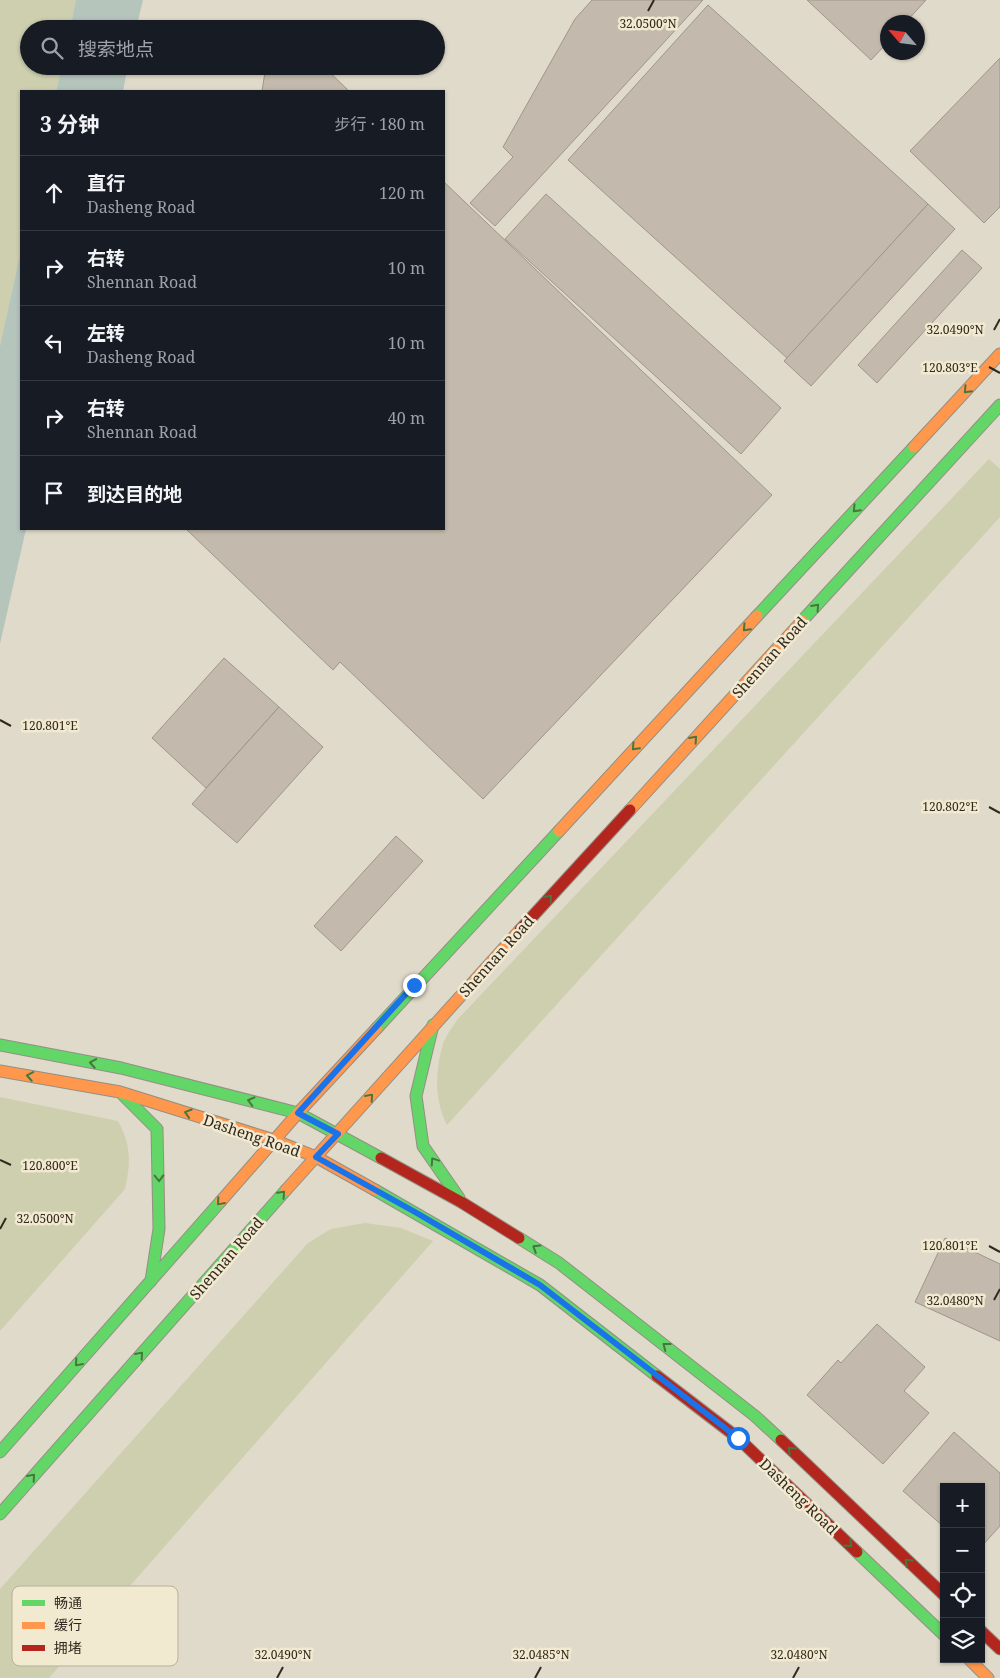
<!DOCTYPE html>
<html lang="zh">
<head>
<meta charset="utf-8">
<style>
	body { margin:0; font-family:"Noto Serif","Noto Sans SC",serif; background:#242831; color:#f1f3f6 }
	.controls { position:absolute; right:15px; bottom:15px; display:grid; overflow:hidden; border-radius:0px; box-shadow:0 1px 4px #0004 }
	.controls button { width:45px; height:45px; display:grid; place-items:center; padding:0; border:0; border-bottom:1px solid #363941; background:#171b24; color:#f1f3f6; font:25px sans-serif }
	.compass { position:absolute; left:880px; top:15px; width:45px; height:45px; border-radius:50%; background:#171b24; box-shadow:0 1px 4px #0004; rotate:298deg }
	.stop { position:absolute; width:15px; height:15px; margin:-11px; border:4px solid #1a73e8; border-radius:50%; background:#fff }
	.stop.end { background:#1a73e8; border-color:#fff; box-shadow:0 1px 5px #0008 }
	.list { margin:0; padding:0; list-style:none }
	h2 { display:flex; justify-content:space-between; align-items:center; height:65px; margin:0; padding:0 20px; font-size:21px }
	h2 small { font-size:16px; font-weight:400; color:#9ea1a6 }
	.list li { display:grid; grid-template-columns:32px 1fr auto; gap:15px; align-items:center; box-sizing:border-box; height:75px; padding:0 20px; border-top:1px solid #363941 }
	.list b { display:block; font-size:19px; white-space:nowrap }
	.list p { margin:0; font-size:16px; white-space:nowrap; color:#9ea1a6 }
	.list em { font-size:16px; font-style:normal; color:#9ea1a6 }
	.icon { flex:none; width:28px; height:28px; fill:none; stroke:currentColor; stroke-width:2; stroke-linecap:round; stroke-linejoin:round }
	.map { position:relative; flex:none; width:1000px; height:1678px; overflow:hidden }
	.search { position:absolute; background:#171b24; box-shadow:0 1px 4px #0004; left:20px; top:20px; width:425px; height:55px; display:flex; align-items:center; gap:12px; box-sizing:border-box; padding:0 18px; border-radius:28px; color:#9ea1a6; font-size:19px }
	.panel { position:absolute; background:#171b24; box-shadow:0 1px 4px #0004; left:20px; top:90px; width:425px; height:440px; border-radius:0px }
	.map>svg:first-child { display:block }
	.green { fill:#cdcfae }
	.water { fill:#b5c5bc }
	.building { fill:#c3b9ac; stroke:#9f968a }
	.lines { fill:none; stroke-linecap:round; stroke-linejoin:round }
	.fast-casing { stroke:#948f84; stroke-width:13 }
	.slow-casing { stroke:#948f84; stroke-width:13 }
	.jam-casing { stroke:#948f84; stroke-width:13 }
	.fast { stroke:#63d668; stroke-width:11 }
	.slow { stroke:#ff974d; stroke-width:11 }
	.jam { stroke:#b3261e; stroke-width:11 }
	.oneway { stroke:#48763f }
	.route { stroke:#1a73e8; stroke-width:6 }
	.ticks { fill:none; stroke:#32281d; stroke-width:2 }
	.labels { text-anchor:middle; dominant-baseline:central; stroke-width:5; stroke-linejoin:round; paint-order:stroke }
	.street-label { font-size:15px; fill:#32281d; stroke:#f1e9d0 }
	.key { fill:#f1e9d0; stroke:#b8af9a; stroke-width:1 }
	.key-label { font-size:14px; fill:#32281d }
	.ticks-label { font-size:12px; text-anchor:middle; fill:#32281d; stroke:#f1e9d0; stroke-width:5; stroke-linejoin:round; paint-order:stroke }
</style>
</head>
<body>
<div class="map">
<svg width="1000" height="1678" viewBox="0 0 1000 1678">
	<rect width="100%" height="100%" fill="#e0daca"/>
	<g class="green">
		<path d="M 0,0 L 76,0 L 70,29 L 29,29 L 29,66 L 62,66 L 56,91 L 21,91 L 21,250 L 0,346 Z"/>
		<path d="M 989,459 L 1000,469 L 1000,517 L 447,1125 C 434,1099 435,1071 443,1044 C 446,1035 453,1027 457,1020 Z"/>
		<path d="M 0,1097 L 118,1121 C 131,1145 131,1162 125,1189 L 0,1331 Z"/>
		<path d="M 365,1223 L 401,1228 L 433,1241 L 49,1678 L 0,1678 L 0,1589 L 308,1243 L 331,1229 Z"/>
	</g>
	<g class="water">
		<path d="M 76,0 L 143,0 L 136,29 L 70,29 Z"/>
		<path d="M 62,66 L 128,66 L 123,91 L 56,91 Z"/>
		<path d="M 21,250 L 21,529 L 26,529 L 0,644 L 0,346 Z"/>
	</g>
	<g class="building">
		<path d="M 592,0 L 703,0 L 495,226 L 470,203 L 513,157 L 503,147 L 575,19 Z"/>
		<path d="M 807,0 L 926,0 L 906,22 L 888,22 L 888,42 L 871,60 Z"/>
		<path d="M 708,5 L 928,204 L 787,358 L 568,160 Z"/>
		<path d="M 1000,58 L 1000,207 L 984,223 L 910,151 Z"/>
		<path d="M 266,66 L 323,66 L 349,91 L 262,91 Z"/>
		<path d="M 444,182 L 772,495 L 483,799 L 340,662 L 333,670 L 186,529 L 444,529 Z"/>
		<path d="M 546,194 L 781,408 L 741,454 L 505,239 Z"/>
		<path d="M 928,204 L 955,229 L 811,386 L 784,361 Z"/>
		<path d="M 962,250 L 982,268 L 877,383 L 858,365 Z"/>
		<path d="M 224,658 L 279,707 L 206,788 L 152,738 Z"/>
		<path d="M 279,707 L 323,747 L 237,843 L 192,804 Z"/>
		<path d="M 396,836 L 423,861 L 341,951 L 314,926 Z"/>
		<path d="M 945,1238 L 1000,1264 L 1000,1341 L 915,1302 Z"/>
		<path d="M 877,1324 L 925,1367 L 904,1391 L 929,1413 L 883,1464 L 807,1395 L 838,1360 L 841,1363 Z"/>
		<path d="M 954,1432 L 1000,1473 L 1000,1526 L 981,1547 L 981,1487 L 944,1487 L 944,1527 L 903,1491 Z"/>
	</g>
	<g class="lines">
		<defs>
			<g id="fast">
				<path d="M 757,616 L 914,447"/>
				<path d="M 802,621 L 1000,405"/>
				<path d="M 433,1025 L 416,1096 L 423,1146 L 459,1198"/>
				<path d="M 377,1028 L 559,831"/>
				<path d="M 0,1045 L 121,1068 L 298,1113 L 381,1158"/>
				<path d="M 123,1095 L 157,1129 L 159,1229 L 151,1281"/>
				<path d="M 375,1190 L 540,1285 L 657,1376"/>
				<path d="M 519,1238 L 559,1263 L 755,1416 L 781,1440"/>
				<path d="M 0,1452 L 221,1201"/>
				<path d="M 0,1514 L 286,1190"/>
				<path d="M 857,1552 L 944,1635"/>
			</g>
			<g id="slow">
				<path d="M 914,447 L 1000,354"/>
				<path d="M 630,810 L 802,621"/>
				<path d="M 559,831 L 757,616"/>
				<path d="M 0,1071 L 120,1092 L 274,1140 L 316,1157 L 375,1190"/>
				<path d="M 286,1190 L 520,930"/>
				<path d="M 221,1201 L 298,1113 L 377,1028"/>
				<path d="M 969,1659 L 988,1678"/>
			</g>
			<g id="jam">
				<path d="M 520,930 L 630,810"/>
				<path d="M 381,1158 L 461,1202 L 519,1238"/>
				<path d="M 657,1376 L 738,1438 L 857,1552"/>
				<path d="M 781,1440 L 944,1595"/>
				<path d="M 981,1631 L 1000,1649"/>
			</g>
		</defs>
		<use href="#fast" class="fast-casing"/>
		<use href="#slow" class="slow-casing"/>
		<use href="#jam" class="jam-casing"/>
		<use href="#fast" class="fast"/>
		<use href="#slow" class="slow"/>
		<use href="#jam" class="jam"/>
	</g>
	<defs><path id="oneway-chevron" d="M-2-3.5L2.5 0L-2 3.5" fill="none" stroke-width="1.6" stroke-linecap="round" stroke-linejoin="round" transform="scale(1.25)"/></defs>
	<g class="oneway">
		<use href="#oneway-chevron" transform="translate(967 390) rotate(133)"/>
		<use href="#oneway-chevron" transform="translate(856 509) rotate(133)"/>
		<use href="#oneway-chevron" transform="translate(816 607) rotate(-48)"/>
		<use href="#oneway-chevron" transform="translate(746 628) rotate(133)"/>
		<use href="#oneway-chevron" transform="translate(694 739) rotate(-48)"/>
		<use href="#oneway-chevron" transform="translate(635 747) rotate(133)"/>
		<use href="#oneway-chevron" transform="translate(549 898) rotate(-48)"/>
		<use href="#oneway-chevron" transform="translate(93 1063) rotate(-170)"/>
		<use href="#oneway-chevron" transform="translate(30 1076) rotate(-170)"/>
		<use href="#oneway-chevron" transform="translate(370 1097) rotate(-49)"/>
		<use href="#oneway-chevron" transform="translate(251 1101) rotate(-166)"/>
		<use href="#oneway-chevron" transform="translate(188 1113) rotate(-163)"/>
		<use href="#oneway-chevron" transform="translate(434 1161) rotate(-124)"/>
		<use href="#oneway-chevron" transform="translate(159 1178) rotate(89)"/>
		<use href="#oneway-chevron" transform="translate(282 1194) rotate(-47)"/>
		<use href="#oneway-chevron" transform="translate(220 1202) rotate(131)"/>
		<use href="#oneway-chevron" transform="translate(536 1248) rotate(-148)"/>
		<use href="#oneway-chevron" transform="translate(666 1346) rotate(-142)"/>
		<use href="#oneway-chevron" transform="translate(140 1355) rotate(-49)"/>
		<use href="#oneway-chevron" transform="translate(78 1363) rotate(131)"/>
		<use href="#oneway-chevron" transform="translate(791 1450) rotate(-136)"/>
		<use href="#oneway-chevron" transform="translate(32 1477) rotate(-49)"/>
		<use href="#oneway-chevron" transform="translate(849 1544) rotate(44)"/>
		<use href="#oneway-chevron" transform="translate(908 1562) rotate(-136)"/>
	</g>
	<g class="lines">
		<path class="route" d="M 414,985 L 298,1113 L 338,1134 L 316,1157 L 415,1212 L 540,1285 L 738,1438"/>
	</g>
	<path class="ticks" d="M 648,11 L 654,0M 994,330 L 1000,319M 989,367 L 1000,373M 0,720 L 11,726M 989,807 L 1000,813M 0,1160 L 11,1165M 0,1229 L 6,1218M 989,1246 L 1000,1252M 994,1300 L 1000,1289M 277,1678 L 283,1667M 535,1678 L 541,1667M 793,1678 L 799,1667"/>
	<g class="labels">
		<g class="street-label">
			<text transform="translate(769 657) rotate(-48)">Shennan Road</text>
			<text transform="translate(496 956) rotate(-48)">Shennan Road</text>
			<text transform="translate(252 1135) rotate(19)">Dasheng Road</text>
			<text transform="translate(226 1258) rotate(-49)">Shennan Road</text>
			<text transform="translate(799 1496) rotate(44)">Dasheng Road</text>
		</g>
	</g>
	<rect x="12" y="1586" width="166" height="80" rx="8" class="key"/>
	<rect x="22" y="1600" width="23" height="6" fill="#63d668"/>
	<rect x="22" y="1622" width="23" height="7" fill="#ff974d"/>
	<rect x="22" y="1645" width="23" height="6" fill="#b3261e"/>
	<g class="key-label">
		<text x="54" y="1608">畅通</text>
		<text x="54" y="1630">缓行</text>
		<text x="54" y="1653">拥堵</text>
	</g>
	<g class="ticks-label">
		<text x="648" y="28">32.0500°N</text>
		<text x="955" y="334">32.0490°N</text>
		<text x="950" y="372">120.803°E</text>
		<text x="50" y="730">120.801°E</text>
		<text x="950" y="811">120.802°E</text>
		<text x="50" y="1170">120.800°E</text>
		<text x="45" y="1223">32.0500°N</text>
		<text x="950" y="1250">120.801°E</text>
		<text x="955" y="1305">32.0480°N</text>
		<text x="283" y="1659">32.0490°N</text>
		<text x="541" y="1659">32.0485°N</text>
		<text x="799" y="1659">32.0480°N</text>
	</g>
</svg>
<div class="controls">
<button>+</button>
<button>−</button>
<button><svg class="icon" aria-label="locate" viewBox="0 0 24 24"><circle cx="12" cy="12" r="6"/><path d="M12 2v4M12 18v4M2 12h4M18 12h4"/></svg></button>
<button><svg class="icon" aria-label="layers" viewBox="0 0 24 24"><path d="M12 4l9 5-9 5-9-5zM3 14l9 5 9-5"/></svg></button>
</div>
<svg class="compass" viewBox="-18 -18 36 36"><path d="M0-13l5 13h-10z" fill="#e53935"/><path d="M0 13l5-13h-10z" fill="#9ea1a6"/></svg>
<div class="stop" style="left:738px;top:1438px"></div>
<div class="stop end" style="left:414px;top:985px"></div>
<div class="search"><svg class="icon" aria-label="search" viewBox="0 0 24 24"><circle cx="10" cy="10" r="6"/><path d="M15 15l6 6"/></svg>搜索地点</div>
<section class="panel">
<h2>3 分钟<small>步行 · 180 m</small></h2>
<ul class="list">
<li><svg class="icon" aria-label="ahead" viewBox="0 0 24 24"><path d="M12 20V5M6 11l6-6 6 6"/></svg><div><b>直行</b><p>Dasheng Road</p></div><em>120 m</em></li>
<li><svg class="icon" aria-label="right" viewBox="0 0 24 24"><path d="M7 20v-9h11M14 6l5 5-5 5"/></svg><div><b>右转</b><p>Shennan Road</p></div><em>10 m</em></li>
<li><svg class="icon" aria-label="left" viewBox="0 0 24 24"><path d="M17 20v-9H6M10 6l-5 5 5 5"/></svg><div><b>左转</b><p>Dasheng Road</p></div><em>10 m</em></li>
<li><svg class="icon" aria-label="right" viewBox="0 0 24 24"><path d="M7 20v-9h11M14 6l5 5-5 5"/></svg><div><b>右转</b><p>Shennan Road</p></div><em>40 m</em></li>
<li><svg class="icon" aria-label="arrive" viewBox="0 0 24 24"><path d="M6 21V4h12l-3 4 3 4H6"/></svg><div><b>到达目的地</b></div></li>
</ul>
</section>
</div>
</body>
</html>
